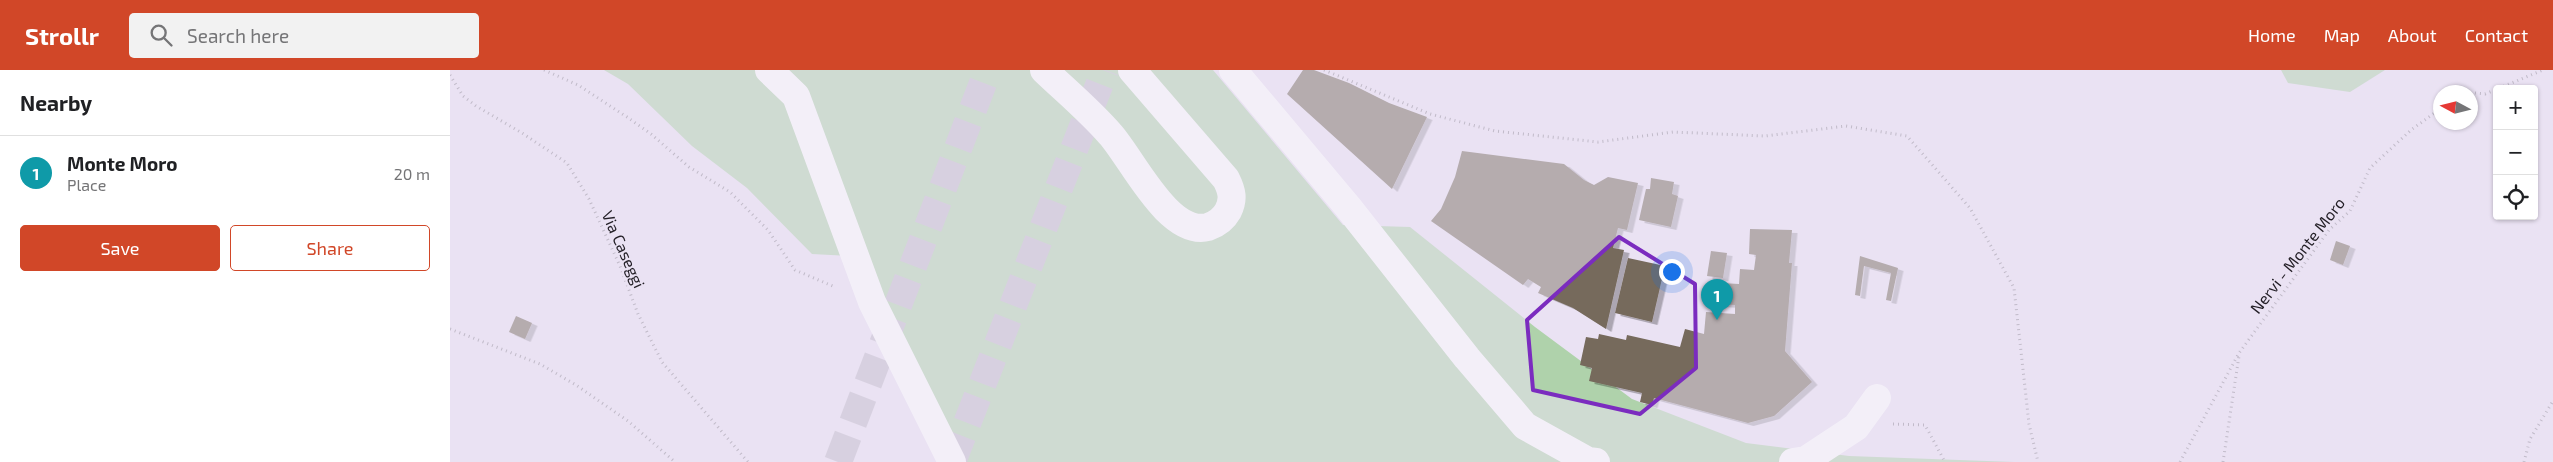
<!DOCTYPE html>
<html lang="en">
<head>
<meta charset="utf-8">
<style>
	body { margin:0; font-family:"Exo 2",sans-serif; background:#f2f2f2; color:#202124 }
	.controls { position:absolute; right:15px; top:15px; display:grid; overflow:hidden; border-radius:5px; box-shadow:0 1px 4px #0004 }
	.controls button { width:45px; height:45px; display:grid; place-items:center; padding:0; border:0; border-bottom:1px solid #e0e0e0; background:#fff; color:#202124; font:25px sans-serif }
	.compass { position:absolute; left:1983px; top:15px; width:45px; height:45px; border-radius:50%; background:#fff; box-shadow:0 1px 4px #0004; rotate:277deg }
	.you { position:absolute; left:1221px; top:201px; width:18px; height:18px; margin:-12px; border:4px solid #fff; border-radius:50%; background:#1a73e8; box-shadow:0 0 0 8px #1a73e833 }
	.badge { display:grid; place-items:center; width:32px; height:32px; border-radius:50%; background:#d14728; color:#fff; font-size:16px; font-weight:700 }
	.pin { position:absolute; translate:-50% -41px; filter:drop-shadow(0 1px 2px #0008) }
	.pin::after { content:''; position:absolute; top:26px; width:18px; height:15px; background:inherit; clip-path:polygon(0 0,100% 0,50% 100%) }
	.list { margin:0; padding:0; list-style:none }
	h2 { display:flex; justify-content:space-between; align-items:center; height:65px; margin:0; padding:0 20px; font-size:21px }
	h2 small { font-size:16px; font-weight:400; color:#757577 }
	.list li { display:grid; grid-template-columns:32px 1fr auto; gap:15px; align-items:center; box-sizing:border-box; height:75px; padding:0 20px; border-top:1px solid #e0e0e0 }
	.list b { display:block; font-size:19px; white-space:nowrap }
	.list p { margin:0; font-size:16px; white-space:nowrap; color:#757577 }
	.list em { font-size:16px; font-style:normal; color:#757577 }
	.actions { display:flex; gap:10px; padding:15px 20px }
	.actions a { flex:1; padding:11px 0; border:1px solid #d14728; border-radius:5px; text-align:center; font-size:18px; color:#d14728 }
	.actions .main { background:#d14728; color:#fff }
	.icon { flex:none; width:28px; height:28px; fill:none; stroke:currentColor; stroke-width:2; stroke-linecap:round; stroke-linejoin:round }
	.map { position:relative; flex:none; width:2103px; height:392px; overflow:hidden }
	header { display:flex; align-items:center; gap:30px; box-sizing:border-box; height:70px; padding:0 25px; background:#d14728; color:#fff }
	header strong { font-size:24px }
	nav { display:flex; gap:28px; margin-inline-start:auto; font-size:18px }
	.search { width:350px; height:45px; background:#f2f2f2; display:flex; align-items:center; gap:12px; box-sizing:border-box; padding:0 18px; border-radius:5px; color:#757577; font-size:19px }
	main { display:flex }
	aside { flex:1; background:#fff }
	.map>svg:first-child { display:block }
	.green { fill:#afd2ab }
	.building { fill:#766a5c; filter:url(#shadow) }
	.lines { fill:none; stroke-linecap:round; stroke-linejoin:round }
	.highway-tunnel { stroke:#c2bbca; stroke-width:28; stroke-dasharray:28 14; stroke-linecap:butt }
	.path { stroke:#918b97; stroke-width:3; stroke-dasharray:1 4; stroke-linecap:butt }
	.street { stroke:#fff; stroke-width:28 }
	.marked { fill:none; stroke:#7b2cbf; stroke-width:4; stroke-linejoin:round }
	.labels { text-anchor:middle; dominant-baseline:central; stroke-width:4.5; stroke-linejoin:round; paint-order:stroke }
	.street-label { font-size:16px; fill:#221e25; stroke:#eae2f3 }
</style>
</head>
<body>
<header>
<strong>Strollr</strong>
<div class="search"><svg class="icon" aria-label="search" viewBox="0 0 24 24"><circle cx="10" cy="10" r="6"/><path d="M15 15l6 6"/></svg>Search here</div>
<nav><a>Home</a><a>Map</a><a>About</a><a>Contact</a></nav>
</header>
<main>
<aside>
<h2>Nearby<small></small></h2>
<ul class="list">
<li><span class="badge" style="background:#0f9aa8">1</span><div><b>Monte Moro</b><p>Place</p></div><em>20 m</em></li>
</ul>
<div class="actions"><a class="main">Save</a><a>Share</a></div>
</aside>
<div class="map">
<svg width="2103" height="392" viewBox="0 0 2103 392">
	<defs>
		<filter id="shadow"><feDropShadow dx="5.5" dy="3" stdDeviation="0" flood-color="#0004"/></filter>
	</defs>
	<rect width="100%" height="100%" fill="#eae2f3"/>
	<g class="green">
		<path d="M 154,0 L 763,0 L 893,155 L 960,157 L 1085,257 L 1182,329 L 1296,373 L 1399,386 L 1564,392 L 508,392 L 400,186 L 362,184 L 297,118 L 242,76 L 178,14 Z"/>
		<path d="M 1831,0 L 1935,0 L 1900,22 L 1838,13 Z"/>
	</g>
	<g class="building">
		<path d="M 853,0 L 864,0 L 899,13 L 939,33 L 977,47 L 942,119 L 837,24 Z"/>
		<path d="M 1012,81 L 1114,94 L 1134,110 L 1144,115 L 1158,107 L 1188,113 L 1177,160 L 1168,158 L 1163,178 L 1174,180 L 1156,259 L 1123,238 L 1088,223 L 1091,217 L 1078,209 L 1073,215 L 981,151 L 991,139 L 1005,107 Z"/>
		<path d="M 1201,108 L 1224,112 L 1222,124 L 1228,126 L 1221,157 L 1189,150 L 1196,119 L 1200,119 Z"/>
		<path d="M 1300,159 L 1342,160 L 1339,193 L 1342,193 L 1335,281 L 1362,312 L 1324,346 L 1298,353 L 1204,328 L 1202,335 L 1190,332 L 1192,323 L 1139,311 L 1142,298 L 1130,295 L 1136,267 L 1148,269 L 1149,264 L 1176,270 L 1177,265 L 1230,277 L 1235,259 L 1254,264 L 1256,242 L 1285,244 L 1285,235 L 1267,234 L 1271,213 L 1289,214 L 1290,199 L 1304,200 L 1306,185 L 1299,184 Z"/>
		<path d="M 1886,171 L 1900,176 L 1893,195 L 1880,190 Z"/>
		<path d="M 1261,181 L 1277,183 L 1273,208 L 1257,206 Z"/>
		<path d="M 1410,186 L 1448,198 L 1441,231 L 1436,230 L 1441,203 L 1414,196 L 1410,226 L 1405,225 Z"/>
		<path d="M 1178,188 L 1215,196 L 1202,252 L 1165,243 Z"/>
		<path d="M 66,246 L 82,253 L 75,269 L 59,262 Z"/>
	</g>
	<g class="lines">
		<g class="highway-tunnel">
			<path d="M 388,392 L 538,0"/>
			<path d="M 502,392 L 655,0"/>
		</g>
		<g class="path">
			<path d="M 94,0 L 128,15 L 177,47 L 201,64 L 239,97 L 280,122 L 318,160 L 345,200 L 385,217"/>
			<path d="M 874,0 L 980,44 L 1045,61 L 1148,72 L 1223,62 L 1315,66 L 1396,56 L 1457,66 L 1520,138 L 1564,218 L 1579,354 L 1588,392"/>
			<path d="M 0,5 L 13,26 L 26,36 L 72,63 L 117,93 L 139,129 L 170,196 L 188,244 L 212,292 L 298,392"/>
			<path d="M 2015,22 L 2035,24 L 2093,0"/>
			<path d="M 0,259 L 90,294 L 126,315 L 178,351 L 225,392"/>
			<path d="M 1443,354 L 1475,355 L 1495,392"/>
			<path d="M 1730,392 L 1789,283 L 1879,160 L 1900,141 L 1920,98 L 1961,60 L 1990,39"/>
			<path d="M 1773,392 L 1789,286"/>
			<path d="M 2074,392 L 2080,369 L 2103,331"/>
		</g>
		<g class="street">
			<path d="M 319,0 L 346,26 L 422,232 L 502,392"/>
			<path d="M 594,0 C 616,21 640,41 660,64 C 682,88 718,167 758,157 C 767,154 773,150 778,141 C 784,129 782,121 776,109 L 682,0"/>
			<path d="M 783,0 L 898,137 L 1017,288 L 1075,356 L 1138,391 L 1146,392"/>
			<path d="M 1343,392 L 1356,390 L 1406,357 L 1427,328"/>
		</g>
	</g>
	<path d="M0 0H2103V392H0ZM 1169,167 L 1245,214 L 1246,298 L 1190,344 L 1083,320 L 1077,250 Z" fill="#eae2f3" fill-opacity=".55" fill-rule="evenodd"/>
	<path class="marked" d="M 1169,167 L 1245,214 L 1246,298 L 1190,344 L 1083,320 L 1077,250 Z"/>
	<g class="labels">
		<g class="street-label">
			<text transform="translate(174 179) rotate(66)">Via Caseggi</text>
			<text transform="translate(1847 185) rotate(-52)">Nervi - Monte Moro</text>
		</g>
	</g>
</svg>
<div class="controls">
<button>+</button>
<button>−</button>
<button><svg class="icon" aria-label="locate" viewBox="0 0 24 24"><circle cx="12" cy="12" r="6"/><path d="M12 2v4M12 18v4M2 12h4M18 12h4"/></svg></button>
</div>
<svg class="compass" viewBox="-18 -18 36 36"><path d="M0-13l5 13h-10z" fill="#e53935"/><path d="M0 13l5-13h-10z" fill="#757577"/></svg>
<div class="you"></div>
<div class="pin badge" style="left:1267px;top:250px;background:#0f9aa8">1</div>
</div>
</main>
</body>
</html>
